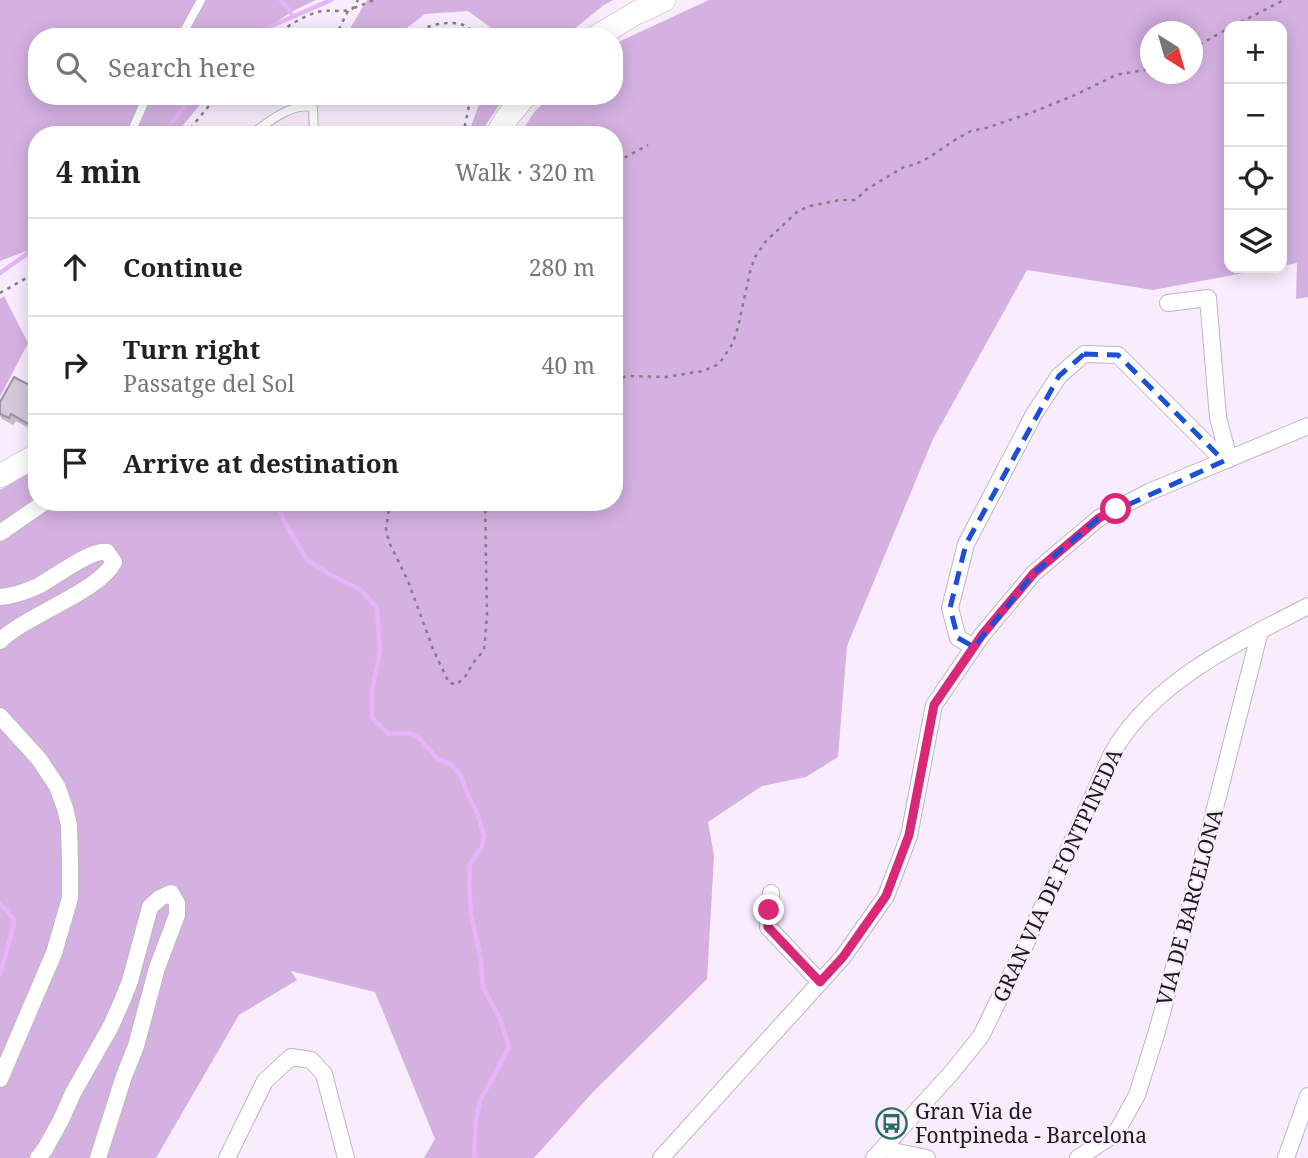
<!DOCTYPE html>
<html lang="en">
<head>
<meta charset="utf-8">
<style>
	body { margin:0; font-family:"Noto Serif",serif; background:#f6f6f6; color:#222 }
	.controls { position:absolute; right:21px; top:21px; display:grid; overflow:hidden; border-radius:14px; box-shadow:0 4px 18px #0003 }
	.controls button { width:63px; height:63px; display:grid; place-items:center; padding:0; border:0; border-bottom:2px solid #e0e0e0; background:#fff; color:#222; font:35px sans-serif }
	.compass { position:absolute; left:1140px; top:21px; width:63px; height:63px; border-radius:50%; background:#fff; box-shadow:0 4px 18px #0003; rotate:143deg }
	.stop { position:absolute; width:21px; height:21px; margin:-16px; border:5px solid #db2777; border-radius:50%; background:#fff }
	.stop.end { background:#db2777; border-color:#fff; box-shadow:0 2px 7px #0008 }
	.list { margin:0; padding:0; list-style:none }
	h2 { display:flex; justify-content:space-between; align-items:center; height:91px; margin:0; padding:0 28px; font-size:30px }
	h2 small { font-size:23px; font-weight:400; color:#767676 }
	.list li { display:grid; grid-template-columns:46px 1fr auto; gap:21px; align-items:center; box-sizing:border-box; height:98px; padding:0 28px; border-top:2px solid #e0e0e0 }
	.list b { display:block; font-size:26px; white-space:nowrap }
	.list p { margin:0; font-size:23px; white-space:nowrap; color:#767676 }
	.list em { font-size:23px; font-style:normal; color:#767676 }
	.icon { flex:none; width:38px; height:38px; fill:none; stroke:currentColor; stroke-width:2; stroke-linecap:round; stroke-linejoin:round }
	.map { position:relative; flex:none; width:1308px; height:1158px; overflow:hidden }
	.search { position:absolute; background:#fff; box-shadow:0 4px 18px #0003; left:28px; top:28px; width:595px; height:77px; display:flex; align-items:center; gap:18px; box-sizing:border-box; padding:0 24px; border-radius:28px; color:#767676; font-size:26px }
	.panel { position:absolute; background:#fff; box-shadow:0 4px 18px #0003; left:28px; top:126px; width:595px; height:385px; border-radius:28px }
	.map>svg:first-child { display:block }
	.green { fill:#d5b1e2; fill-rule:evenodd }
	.shadow { fill:#0003 }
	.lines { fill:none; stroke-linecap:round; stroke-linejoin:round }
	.stream { stroke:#e7b4fa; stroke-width:4.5 }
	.building { fill:#d5c9d9; stroke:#9e92a2; stroke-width:2 }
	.lane-casing { stroke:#c0b4c4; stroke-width:10 }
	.street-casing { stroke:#c0b4c4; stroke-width:18 }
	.secondary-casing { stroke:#c0b4c4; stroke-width:24 }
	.path { stroke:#847c87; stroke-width:2.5; stroke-dasharray:3.5 5; stroke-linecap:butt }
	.lane { stroke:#fff; stroke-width:8 }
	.street { stroke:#fff; stroke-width:16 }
	.secondary { stroke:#fff; stroke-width:23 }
	.route { stroke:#db2777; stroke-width:9 }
	.marked { fill:none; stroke:#1d4ed8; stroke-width:5; stroke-dasharray:14 9; stroke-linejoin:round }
	.labels { text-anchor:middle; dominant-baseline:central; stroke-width:5; stroke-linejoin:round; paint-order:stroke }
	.street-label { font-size:21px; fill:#1d181e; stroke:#f8ecfd }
	.poi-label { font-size:21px; fill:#1d181e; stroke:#f8ecfd; text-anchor:start }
</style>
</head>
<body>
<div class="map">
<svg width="1308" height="1158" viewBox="0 0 1308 1158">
	<rect width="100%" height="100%" fill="#f8ecfd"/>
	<g class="green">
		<path d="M 0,0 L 316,0 C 295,9 274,21 258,37 L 37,37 L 37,96 L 207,96 L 175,135 L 37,135 L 37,247 L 0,261 Z"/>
		<path d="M 367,0 L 613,0 L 604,5 L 564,37 L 493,37 L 490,27 L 468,11 L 425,14 L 395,37 L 345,37 Z"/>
		<path d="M 709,0 L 1308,0 L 1308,297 L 1296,299 L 1297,263 L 1282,266 L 1282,26 L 1229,26 L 1229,268 L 1270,268 L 1153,290 L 1027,270 L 933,439 L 847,646 L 838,757 L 806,777 L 762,786 L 708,822 L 714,856 L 707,979 L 593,1092 L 534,1158 L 424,1158 L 435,1139 L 375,992 L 291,971 L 297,980 L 239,1015 L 156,1158 L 0,1158 L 0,490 L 37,469 L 37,502 L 614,502 L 614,135 L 519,135 L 535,111 L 551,96 L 614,96 L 614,44 ZM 1150,32 L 1192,32 L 1192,74 L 1150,74 Z"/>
		<path d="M 482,96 L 505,96 L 479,135 L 468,135 Z"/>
		<path d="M 4,296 L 28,343 L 0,397 L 0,299 Z"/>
	</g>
	<path class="shadow" d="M 37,391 L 37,433 L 16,421 L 13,425 L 2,419 L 0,416 L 0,406 Z"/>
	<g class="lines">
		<g class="stream">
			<path d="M 281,0 L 293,16"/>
			<path d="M 256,37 L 267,28 L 331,0"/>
			<path d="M 163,135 L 192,96"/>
			<path d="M 0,273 L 37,247"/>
			<path d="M 277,502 L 283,519 L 307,560 L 329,574 L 361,590 L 377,608 L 380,651 L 372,690 L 372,718 L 389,734 L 410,733 L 420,739 L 437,758 L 451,765 L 461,776 L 467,793 L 478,815 L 484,836 L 482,847 L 470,864 L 469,887 L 471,913 L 481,961 L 483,987 L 500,1019 L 509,1047 L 494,1076 L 480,1100 L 476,1120 L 474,1158"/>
			<path d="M 0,904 L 13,918 L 14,924 L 0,975"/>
		</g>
	</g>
	<path class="building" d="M 14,377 L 37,389 L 37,429 L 11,414 L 9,418 L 0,414 L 0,402 Z"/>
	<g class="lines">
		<defs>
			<g id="lane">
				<path d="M 181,37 L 201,0"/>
				<path d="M 130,135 L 147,96"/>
				<path d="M 251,135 C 265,124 295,100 313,108 L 314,135"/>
			</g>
			<g id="street">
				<path d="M 1168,303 L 1208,298 L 1218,417 L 1229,459"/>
				<path d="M 0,533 L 45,502"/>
				<path d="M 0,597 C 14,596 25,592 38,586 C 54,578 90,549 107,552 L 114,562 C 100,591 26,615 0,641"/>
				<path d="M 974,647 L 958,638 L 950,608 L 966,544 L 1034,414 L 1059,376 L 1084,354 L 1118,355 L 1224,461"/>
				<path d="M 0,716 L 39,759 L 57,786 L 65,808 L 69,825 L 70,863 L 70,898 L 54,953 L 0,1079"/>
				<path d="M 771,893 L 768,927 L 820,982"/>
				<path d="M 883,1149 L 927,1158"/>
				<path d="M 38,1158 L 45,1149 L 61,1120 L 73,1093 L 111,1026 L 122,1001 L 130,981 L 150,907 L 160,898 L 171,893 L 177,903 L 177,915 L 157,968 L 136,1046 L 124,1076 L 98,1158"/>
				<path d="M 227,1158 L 265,1081 L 291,1057 L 311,1060 L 324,1074 L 346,1158"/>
				<path d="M 661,1158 L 843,957 L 886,896 L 909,836 L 934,705 L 982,635 L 1034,573 L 1099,518 L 1149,492 L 1308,426"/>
				<path d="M 874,1158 L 953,1071 L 981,1036 L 1021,954 L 1105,769 C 1108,761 1112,753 1117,745 C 1161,677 1239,642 1308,606"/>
				<path d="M 1078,1158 L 1116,1133 L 1137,1095 L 1158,1028 L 1196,883 L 1260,631"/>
				<path d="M 1286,1158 L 1308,1096"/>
			</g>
			<g id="secondary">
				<path d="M 596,37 L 636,13 L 664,0"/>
				<path d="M 497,135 L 506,119 L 525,96"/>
				<path d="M 0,476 L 37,455"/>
			</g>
		</defs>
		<use href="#lane" class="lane-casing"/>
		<use href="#street" class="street-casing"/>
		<use href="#secondary" class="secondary-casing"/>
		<g class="path">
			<path d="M 354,8 L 374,0"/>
			<path d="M 1233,26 L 1284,0"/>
			<path d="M 274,37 C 286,27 303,16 318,12 C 327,9 346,13 352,9 C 354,7 356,3 358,0"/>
			<path d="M 335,37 L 348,11"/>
			<path d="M 404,37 C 422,27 464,11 476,37"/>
			<path d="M 1192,49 L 1229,28"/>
			<path d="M 332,96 L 335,96"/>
			<path d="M 185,135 L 217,96"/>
			<path d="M 463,135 L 471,96"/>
			<path d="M 614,171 L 624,158 L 648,145"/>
			<path d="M 0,293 L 37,272"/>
			<path d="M 614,379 L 628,376 L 666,377 L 678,375 L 703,371 L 719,364 L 733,343 L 738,327 L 750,272 L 755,257 L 766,241 L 798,211 L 810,206 L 840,200 L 855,200 L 867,189 L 904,167 L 916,164 L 928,158 L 958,138 L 971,131 L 986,128 L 1033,112 L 1075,95 L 1116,75 L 1150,69"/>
			<path d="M 390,502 L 386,529 L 389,542 L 408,581 L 433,649 L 449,683 L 457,684 L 465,677 L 473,663 L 484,650 L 485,640 L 487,615 L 485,502"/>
		</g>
		<use href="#lane" class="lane"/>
		<use href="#street" class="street"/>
		<use href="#secondary" class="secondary"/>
	</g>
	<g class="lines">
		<path class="route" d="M 769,910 L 768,927 L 820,982 L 843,957 L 886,896 L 909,835 L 934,705 L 982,635 L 1034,573 L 1099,518 L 1116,509"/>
	</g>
	<path class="marked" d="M 1084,354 L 1118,355 L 1224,461 L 1099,518 L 1034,573 L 974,647 L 958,638 L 950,608 L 966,544 L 1059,376 Z"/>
	<defs>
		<symbol id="bus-ring" viewBox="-11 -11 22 22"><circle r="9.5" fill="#f8ecfd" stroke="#276d62" stroke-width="1.5"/><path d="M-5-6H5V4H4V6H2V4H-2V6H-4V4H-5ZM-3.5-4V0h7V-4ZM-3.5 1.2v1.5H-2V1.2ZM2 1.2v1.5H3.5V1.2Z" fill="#276d62"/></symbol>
	</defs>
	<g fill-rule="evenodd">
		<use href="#bus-ring" x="874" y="1106" width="35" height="35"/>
	</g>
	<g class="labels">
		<g class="street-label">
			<text transform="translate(1057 875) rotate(-65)">GRAN VIA DE FONTPINEDA</text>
			<text transform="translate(1189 907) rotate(-75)">VIA DE BARCELONA</text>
		</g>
		<g class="poi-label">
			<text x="915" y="1111">Gran Via de<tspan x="915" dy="24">Fontpineda - Barcelona</tspan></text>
		</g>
	</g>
</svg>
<div class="controls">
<button>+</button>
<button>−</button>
<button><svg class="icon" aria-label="locate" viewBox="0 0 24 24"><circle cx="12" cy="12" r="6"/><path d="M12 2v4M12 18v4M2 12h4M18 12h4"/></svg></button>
<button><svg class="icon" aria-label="layers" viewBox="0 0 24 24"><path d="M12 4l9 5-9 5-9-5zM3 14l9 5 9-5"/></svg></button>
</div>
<svg class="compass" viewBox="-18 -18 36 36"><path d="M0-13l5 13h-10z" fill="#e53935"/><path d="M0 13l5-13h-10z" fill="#767676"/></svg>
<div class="stop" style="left:1116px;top:509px"></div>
<div class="stop end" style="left:769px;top:910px"></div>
<div class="search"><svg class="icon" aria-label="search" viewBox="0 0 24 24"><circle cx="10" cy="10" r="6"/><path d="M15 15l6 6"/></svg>Search here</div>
<section class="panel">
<h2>4 min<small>Walk · 320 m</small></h2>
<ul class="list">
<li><svg class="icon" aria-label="ahead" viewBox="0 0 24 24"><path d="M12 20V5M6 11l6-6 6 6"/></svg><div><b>Continue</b></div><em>280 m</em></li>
<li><svg class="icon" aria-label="right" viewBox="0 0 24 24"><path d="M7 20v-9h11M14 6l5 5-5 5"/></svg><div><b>Turn right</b><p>Passatge del Sol</p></div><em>40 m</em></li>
<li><svg class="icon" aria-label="arrive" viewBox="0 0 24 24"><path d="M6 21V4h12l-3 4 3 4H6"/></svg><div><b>Arrive at destination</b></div></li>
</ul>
</section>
</div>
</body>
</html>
